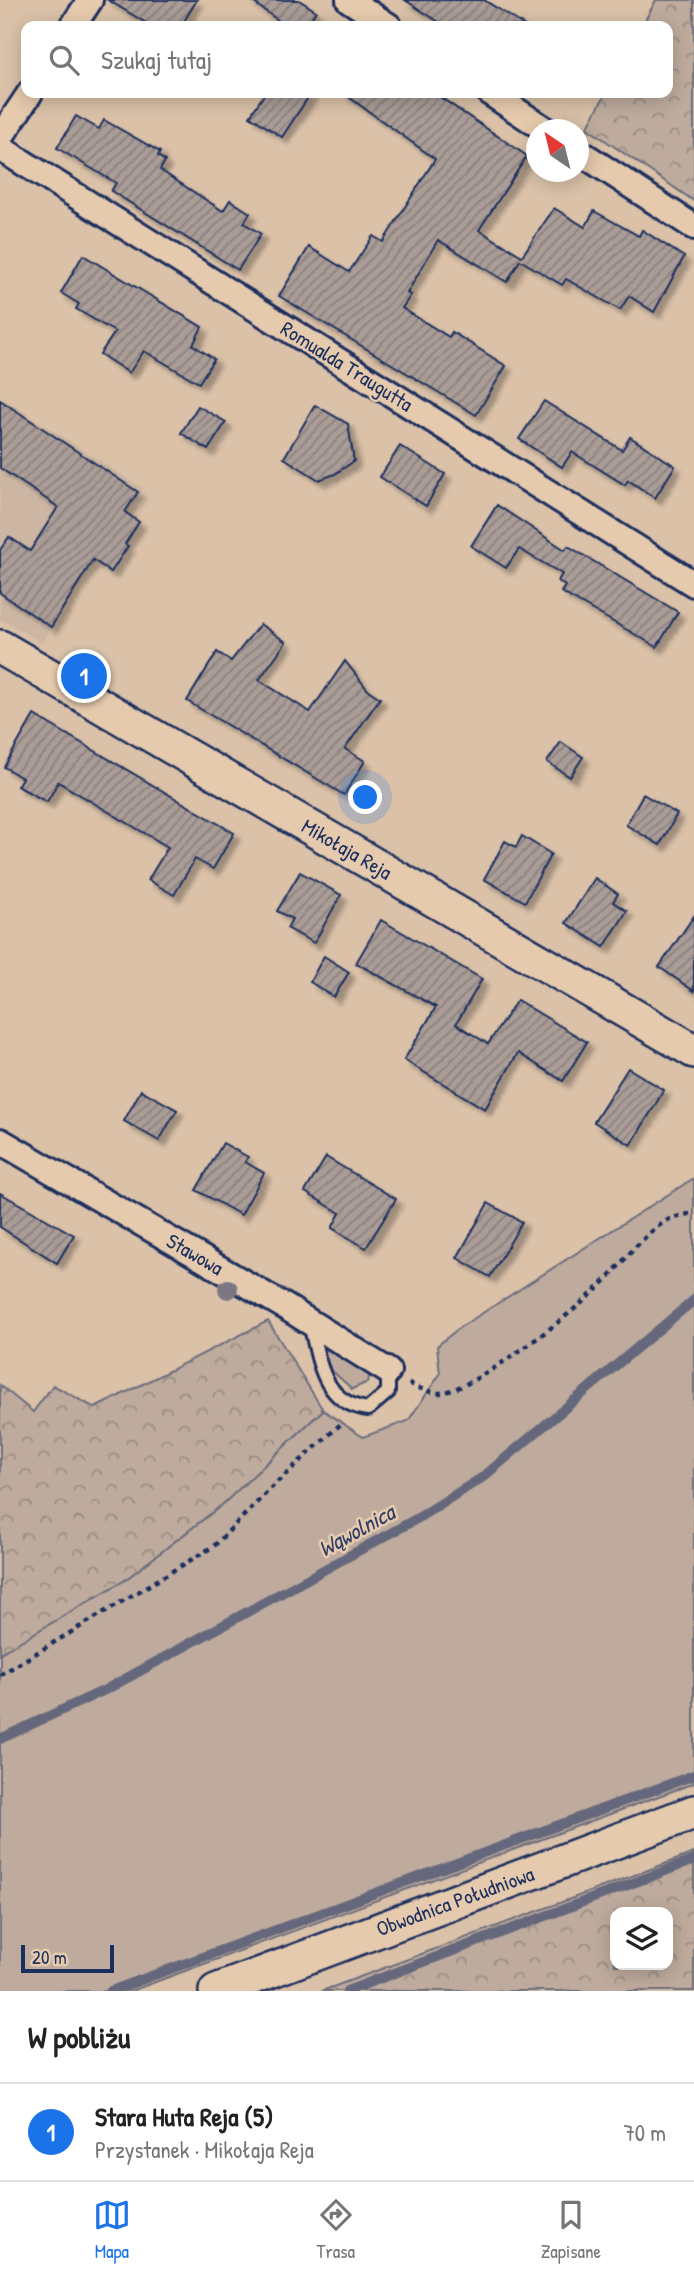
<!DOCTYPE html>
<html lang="pl">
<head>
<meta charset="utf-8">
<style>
	body { margin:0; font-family:"Patrick Hand",sans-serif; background:#f2f2f2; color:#222 }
	.controls { position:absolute; right:21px; bottom:21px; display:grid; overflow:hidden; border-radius:14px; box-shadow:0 4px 18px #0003 }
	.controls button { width:63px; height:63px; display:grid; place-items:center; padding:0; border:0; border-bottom:2px solid #e0e0e0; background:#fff; color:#222; font:35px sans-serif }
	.compass { position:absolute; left:526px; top:119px; width:63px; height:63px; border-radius:50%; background:#fff; box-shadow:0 4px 18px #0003; rotate:325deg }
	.scale { position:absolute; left:21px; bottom:18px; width:93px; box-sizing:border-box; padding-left:7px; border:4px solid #1b2f5e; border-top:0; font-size:19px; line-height:24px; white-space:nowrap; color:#1b2f5e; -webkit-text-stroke:5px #e6caad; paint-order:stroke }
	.you { position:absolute; left:366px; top:798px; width:24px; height:24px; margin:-18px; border:5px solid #fff; border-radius:50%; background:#1a73e8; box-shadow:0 0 0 10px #1a73e833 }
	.badge { display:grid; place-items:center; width:46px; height:46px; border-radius:50%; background:#1a73e8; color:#fff; font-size:23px; font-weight:700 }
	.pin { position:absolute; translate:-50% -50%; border:4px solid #fff; box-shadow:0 2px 7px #0006 }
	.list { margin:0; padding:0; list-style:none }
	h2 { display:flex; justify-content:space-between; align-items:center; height:91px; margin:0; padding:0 28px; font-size:30px }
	h2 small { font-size:23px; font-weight:400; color:#767676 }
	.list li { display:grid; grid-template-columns:46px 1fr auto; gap:21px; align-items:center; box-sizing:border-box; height:98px; padding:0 28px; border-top:2px solid #e0e0e0 }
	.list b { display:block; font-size:26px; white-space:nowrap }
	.list p { margin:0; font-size:23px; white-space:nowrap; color:#767676 }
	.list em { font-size:23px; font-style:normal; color:#767676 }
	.icon { flex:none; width:38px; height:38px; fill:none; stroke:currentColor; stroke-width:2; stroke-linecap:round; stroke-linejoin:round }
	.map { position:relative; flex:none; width:694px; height:1991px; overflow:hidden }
	.search { position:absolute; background:#fff; box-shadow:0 4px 18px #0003; left:21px; right:21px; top:21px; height:77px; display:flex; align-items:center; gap:18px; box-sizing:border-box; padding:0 24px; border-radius:14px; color:#767676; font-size:26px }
	.sheet { height:189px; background:#fff }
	nav { display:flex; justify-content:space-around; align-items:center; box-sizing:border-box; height:98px; border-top:2px solid #e0e0e0; background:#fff; font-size:19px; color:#767676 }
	nav a { display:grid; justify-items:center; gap:4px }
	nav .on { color:#1a73e8 }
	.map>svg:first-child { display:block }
	.built { fill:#ccb6a3 }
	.grass { fill:#beab9d; stroke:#6c6d7e; stroke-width:2 }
	.forest { fill:url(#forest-crowns); stroke:#6c6d7e; stroke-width:2; fill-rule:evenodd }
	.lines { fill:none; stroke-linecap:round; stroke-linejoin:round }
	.stream { stroke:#65677b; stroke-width:10 }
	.building { fill:url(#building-hatch); stroke:#1b2f5e; stroke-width:2; filter:url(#shadow) }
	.lane-casing { stroke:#1b2f5e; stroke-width:18 }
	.street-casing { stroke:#1b2f5e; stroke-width:30 }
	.secondary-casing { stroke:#1b2f5e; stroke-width:38 }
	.path { stroke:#1b2f5e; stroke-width:4.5; stroke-dasharray:5 5; stroke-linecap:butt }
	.lane { stroke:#e6caad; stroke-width:12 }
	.street { stroke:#e6caad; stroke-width:24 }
	.secondary { stroke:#e6caad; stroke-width:33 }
	.tree { fill:#7a7783 }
	.labels { text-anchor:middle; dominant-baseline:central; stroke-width:5; stroke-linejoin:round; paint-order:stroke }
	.street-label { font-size:21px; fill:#1b2f5e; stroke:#e6caad }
	.water-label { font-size:23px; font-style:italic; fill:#2d3d65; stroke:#e6caad }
</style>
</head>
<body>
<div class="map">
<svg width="694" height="1991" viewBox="0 0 694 1991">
	<defs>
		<pattern id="forest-crowns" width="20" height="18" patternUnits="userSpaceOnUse" patternTransform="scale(1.75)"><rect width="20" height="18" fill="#beab9d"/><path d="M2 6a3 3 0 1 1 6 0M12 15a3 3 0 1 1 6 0" fill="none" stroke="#9a8c83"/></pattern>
		<pattern id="building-hatch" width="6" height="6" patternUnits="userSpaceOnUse" patternTransform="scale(1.75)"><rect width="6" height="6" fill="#aa9c96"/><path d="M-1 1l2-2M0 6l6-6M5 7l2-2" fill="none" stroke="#8a807e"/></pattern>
		<filter id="shadow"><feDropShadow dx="6" dy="6" stdDeviation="2" flood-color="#0004"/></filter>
	</defs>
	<rect width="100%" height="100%" fill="#dac1a8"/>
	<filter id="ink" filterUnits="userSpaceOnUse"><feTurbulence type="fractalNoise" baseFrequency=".0143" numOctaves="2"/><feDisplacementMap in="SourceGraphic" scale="14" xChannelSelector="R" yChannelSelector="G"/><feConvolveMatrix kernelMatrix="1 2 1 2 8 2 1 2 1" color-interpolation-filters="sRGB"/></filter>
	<g filter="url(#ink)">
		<path class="built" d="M 0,397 L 143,489 L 42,643 L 0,619 Z"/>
		<g class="grass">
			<path d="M 694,1178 L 694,1783 L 131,1991 L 0,1991 L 0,1653 L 125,1580 L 223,1504 L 323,1410 L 363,1437 L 408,1421 L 440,1374 L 437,1346 L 459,1328 Z"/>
			<path d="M 326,1347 L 334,1347 L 370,1372 L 368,1382 L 352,1389 L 331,1370 L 325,1356 Z"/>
		</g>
		<g class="forest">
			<path d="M 656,0 L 694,0 L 694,201 L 587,128 L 606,93 L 668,93 L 668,26 L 642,26 Z"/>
			<path d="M 268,1321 L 323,1410 L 223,1504 L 125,1580 L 0,1653 L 0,1385 L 33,1412 L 53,1385 L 95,1408 Z"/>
			<path d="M 694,1853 L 694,1991 L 322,1991 ZM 668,1912 L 668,1965 L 615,1965 L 615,1912 Z"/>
		</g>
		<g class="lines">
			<g class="stream">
				<path d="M 0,1739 L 107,1689 L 418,1518 L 483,1477 L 694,1300"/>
				<path d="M 111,1991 L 694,1775"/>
				<path d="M 347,1991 L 694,1860"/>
			</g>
		</g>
		<g class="building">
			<path d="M 108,0 L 197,0 L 181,26 L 151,26 Z"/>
			<path d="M 250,0 L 299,0 L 316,11 L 306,26 L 286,26 Z"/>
			<path d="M 405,0 L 484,0 L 525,26 L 445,26 Z"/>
			<path d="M 265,93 L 311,93 L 282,137 L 250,116 Z"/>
			<path d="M 343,93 L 434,93 L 527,156 L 479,230 L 522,256 L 554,208 L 585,227 L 594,211 L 639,236 L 642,230 L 684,257 L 654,312 L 629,296 L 620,310 L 566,279 L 562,285 L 520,260 L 507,282 L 438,240 L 407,293 L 411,295 L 402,308 L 449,337 L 452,332 L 506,366 L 476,415 L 279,296 L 309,247 L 349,272 L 373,236 L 383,242 L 435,159 Z"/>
			<path d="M 76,116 L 99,129 L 104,120 L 160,152 L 158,156 L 165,161 L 160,170 L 223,211 L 230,200 L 250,213 L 244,223 L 261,234 L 238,270 L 111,191 L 116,183 L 57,148 Z"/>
			<path d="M 83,255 L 202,327 L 193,345 L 214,359 L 199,383 L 144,351 L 129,373 L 100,354 L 115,332 L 76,309 L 79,304 L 61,293 Z"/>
			<path d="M 0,400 L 138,492 L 125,512 L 139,522 L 125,544 L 128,546 L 111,572 L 93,560 L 51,627 L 0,593 L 0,550 L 9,537 L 30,551 L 58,507 L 0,468 Z"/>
			<path d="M 544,401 L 622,450 L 630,437 L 675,466 L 655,498 L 628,480 L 625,485 L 572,452 L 562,467 L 519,439 Z"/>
			<path d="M 315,405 L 348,424 L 354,461 L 335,474 L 319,480 L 284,458 Z"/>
			<path d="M 198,406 L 226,422 L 208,450 L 181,433 Z"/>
			<path d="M 400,446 L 445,474 L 426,506 L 380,477 Z"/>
			<path d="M 497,505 L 565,550 L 568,546 L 678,612 L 657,647 L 561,592 L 565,586 L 558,581 L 562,574 L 519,549 L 506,568 L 471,546 Z"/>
			<path d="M 260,624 L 286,642 L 259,680 L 310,712 L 345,661 L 368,690 L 380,698 L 345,749 L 365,761 L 344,795 L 187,701 L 217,652 L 231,661 Z"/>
			<path d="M 34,715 L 234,833 L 213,869 L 195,859 L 174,895 L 148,880 L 168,847 L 58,782 L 47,802 L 17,786 L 22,778 L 4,767 Z"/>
			<path d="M 561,742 L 583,757 L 570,777 L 547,762 Z"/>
			<path d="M 643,794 L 677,814 L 660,845 L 626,825 Z"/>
			<path d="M 522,836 L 551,854 L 525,902 L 484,879 L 505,841 L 516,847 Z"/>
			<path d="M 300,872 L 341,895 L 314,943 L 287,928 L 292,919 L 277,911 Z"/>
			<path d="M 595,878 L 618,894 L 613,902 L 627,911 L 604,947 L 566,923 Z"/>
			<path d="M 694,916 L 694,991 L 659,967 Z"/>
			<path d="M 381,920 L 482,979 L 456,1024 L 488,1044 L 517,1000 L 587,1042 L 563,1081 L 518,1053 L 485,1109 L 404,1060 L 436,1007 L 356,963 Z"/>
			<path d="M 324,956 L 349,972 L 334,997 L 310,982 Z"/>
			<path d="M 628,1068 L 664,1090 L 631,1145 L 594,1122 Z"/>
			<path d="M 141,1090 L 177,1110 L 159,1141 L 124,1121 Z"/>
			<path d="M 223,1143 L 248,1157 L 245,1162 L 264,1173 L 241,1215 L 196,1190 Z"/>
			<path d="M 326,1157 L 396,1199 L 366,1248 L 332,1228 L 340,1213 L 305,1192 Z"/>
			<path d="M 0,1193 L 74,1235 L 57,1263 L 0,1227 Z"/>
			<path d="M 488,1203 L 522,1222 L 490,1277 L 457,1258 Z"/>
		</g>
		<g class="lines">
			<defs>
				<path id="lane" d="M 310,1323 C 319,1360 322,1403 368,1409 L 388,1392 L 388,1371"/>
				<g id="street">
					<path d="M 349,0 L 389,26"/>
					<path d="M 73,26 L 90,0"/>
					<path d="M 490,93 L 546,130"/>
					<path d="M 0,138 L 30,93"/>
					<path d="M 0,148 L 694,584"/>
					<path d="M 578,151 L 694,227"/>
					<path d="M 0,1141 L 284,1306 L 388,1371"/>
				</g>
				<g id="secondary">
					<path d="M 0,647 L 694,1051"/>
					<path d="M 216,1991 L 694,1812"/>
				</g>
			</defs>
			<use href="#lane" class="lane-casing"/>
			<use href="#street" class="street-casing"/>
			<use href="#secondary" class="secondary-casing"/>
			<g class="path">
				<path d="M 409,1383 C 417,1388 431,1393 439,1393 C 474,1391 573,1313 599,1287 C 622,1265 640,1236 668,1220 C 675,1216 686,1215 694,1213"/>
				<path d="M 0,1675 L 214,1546 L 275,1484 L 343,1422"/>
			</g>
			<use href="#lane" class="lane"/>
			<use href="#street" class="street"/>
			<use href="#secondary" class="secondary"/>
		</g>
		<circle class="tree" cx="228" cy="1289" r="10"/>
	</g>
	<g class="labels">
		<g class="street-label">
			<text transform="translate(347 366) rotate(32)">Romualda Traugutta</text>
			<text transform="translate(347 849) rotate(30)">Mikołaja Reja</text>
			<text transform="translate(195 1254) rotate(30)">Stawowa</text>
			<text transform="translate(455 1901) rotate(-20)">Obwodnica Południowa</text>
		</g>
		<g class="water-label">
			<text transform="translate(356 1530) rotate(-29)">Wąwolnica</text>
		</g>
	</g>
</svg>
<div class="controls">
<button><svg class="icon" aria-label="layers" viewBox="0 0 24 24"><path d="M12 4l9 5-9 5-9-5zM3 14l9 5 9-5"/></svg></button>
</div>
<svg class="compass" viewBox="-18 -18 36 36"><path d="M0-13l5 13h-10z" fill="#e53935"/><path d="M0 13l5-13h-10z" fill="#767676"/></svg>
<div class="scale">20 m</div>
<div class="you"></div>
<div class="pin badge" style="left:84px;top:676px">1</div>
<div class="search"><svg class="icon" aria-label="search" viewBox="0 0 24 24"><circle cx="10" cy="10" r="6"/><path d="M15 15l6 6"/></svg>Szukaj tutaj</div>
</div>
<section class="sheet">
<h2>W pobliżu<small></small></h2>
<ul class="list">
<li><span class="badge">1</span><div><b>Stara Huta Reja (5)</b><p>Przystanek · Mikołaja Reja</p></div><em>70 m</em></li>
</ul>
</section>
<nav>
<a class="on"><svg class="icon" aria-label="map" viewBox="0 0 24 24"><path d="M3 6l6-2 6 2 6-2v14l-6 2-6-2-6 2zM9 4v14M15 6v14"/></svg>Mapa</a>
<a><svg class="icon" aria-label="directions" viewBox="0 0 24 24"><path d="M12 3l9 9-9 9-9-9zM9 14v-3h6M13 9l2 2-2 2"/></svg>Trasa</a>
<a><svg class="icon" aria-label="saved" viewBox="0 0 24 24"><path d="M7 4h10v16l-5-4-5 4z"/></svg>Zapisane</a>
</nav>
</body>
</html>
